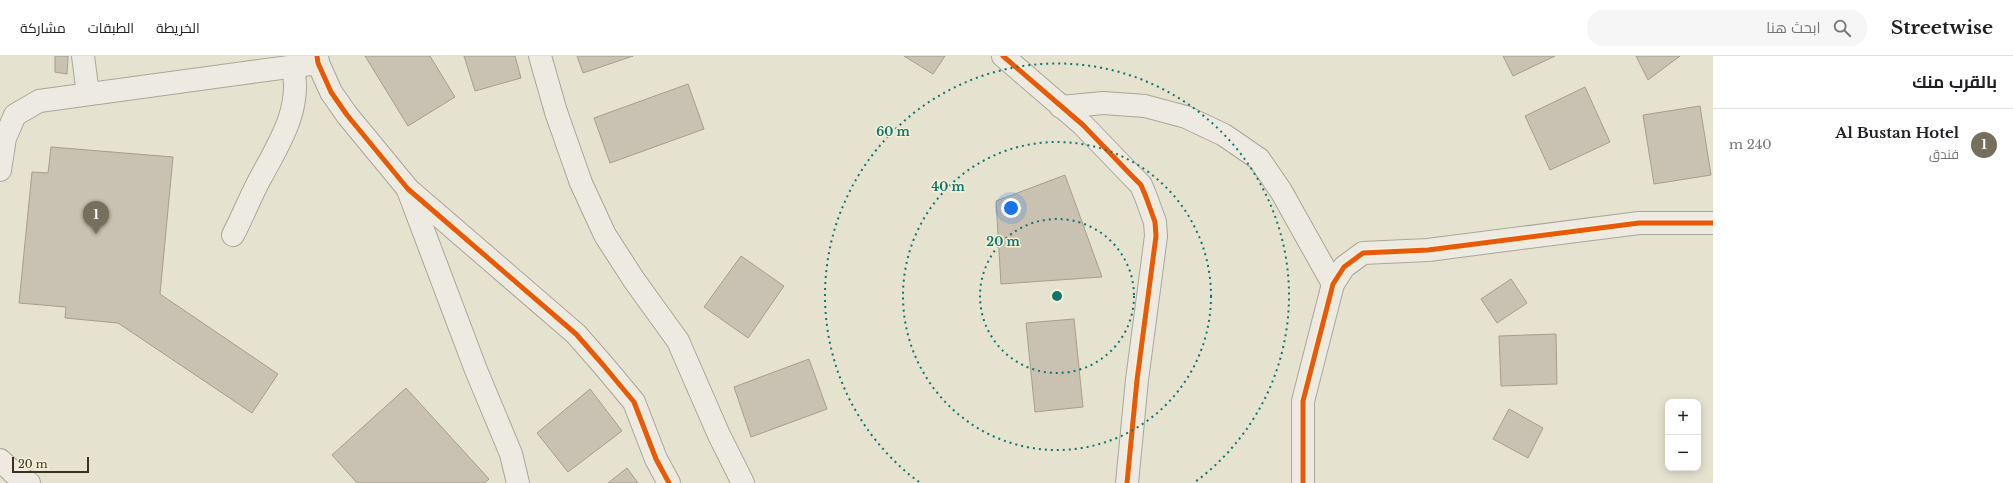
<!DOCTYPE html>
<html lang="ar">
<head>
<meta charset="utf-8">
<style>
	body { margin:0; font-family:"Libre Baskerville",Cairo,serif; background:#f6f6f6; color:#202124; direction:rtl }
	.controls { position:absolute; right:12px; bottom:12px; display:grid; overflow:hidden; border-radius:8px; box-shadow:0 2px 10px #0003 }
	.controls button { width:36px; height:36px; display:grid; place-items:center; padding:0; border:0; border-bottom:1px solid #e0e0e0; background:#fff; color:#202124; font:20px sans-serif }
	.scale { position:absolute; left:12px; bottom:10px; width:77px; box-sizing:border-box; padding-left:4px; border:2px solid #3a3120; border-top:0; font-size:11px; line-height:14px; white-space:nowrap; color:#3a3120; -webkit-text-stroke:3px #f5f1d6; paint-order:stroke }
	.you { position:absolute; left:1011px; top:152px; width:14px; height:14px; margin:-10px; border:3px solid #fff; border-radius:50%; background:#1a73e8; box-shadow:0 0 0 6px #1a73e833 }
	.badge { display:grid; place-items:center; width:26px; height:26px; border-radius:50%; background:#766f5e; color:#fff; font-size:13px; font-weight:700 }
	.pin { position:absolute; translate:-50% -33px; filter:drop-shadow(0 1px 2px #0008) }
	.pin::after { content:''; position:absolute; top:21px; width:14px; height:12px; background:inherit; clip-path:polygon(0 0,100% 0,50% 100%) }
	.list { margin:0; padding:0; list-style:none }
	h2 { display:flex; justify-content:space-between; align-items:center; height:52px; margin:0; padding:0 16px; font-size:17px }
	h2 small { font-size:13px; font-weight:400; color:#757577 }
	.list li { display:grid; grid-template-columns:26px 1fr auto; gap:12px; align-items:center; box-sizing:border-box; height:72px; padding:0 16px; border-top:1px solid #e0e0e0 }
	.list b { display:block; font-size:15px; white-space:nowrap }
	.list p { margin:0; font-size:13px; white-space:nowrap; color:#757577 }
	.list em { font-size:13px; font-style:normal; color:#757577 }
	.icon { flex:none; width:22px; height:22px; fill:none; stroke:currentColor; stroke-width:2; stroke-linecap:round; stroke-linejoin:round }
	.map { position:relative; flex:none; width:1713px; height:427px; overflow:hidden; direction:ltr }
	header { display:flex; align-items:center; gap:24px; box-sizing:border-box; height:56px; padding:0 20px; background:#fff; border-bottom:1px solid #e0e0e0 }
	header strong { font-size:19px }
	nav { display:flex; gap:22px; margin-inline-start:auto; font-size:14px }
	.search { width:280px; height:36px; background:#f6f6f6; display:flex; align-items:center; gap:10px; box-sizing:border-box; padding:0 14px; border-radius:16px; color:#757577; font-size:15px }
	main { display:flex }
	aside { flex:1; background:#fff }
	.map>svg:first-child { display:block }
	.building { fill:#c9c1b1; stroke:#a69e8f }
	.lines { fill:none; stroke-linecap:round; stroke-linejoin:round }
	.minor-casing { stroke:#aaa698; stroke-width:24 }
	.minor { stroke:#edebe1; stroke-width:22 }
	.cycleway-casing { stroke:#f5f1d6; stroke-width:8 }
	.cycleway { stroke:#e8590c; stroke-width:5 }
	.ring { fill:none; stroke:#0f766e; stroke-width:2; stroke-dasharray:2 4 }
	.centre { fill:#0f766e; stroke:#f5f1d6; stroke-width:2 }
	.ring-label { font-size:12px; text-anchor:middle; font-weight:bold; fill:#0f766e; stroke:#f5f1d6; stroke-width:3; stroke-linejoin:round; paint-order:stroke }
</style>
</head>
<body>
<header>
<strong>Streetwise</strong>
<div class="search"><svg class="icon" aria-label="search" viewBox="0 0 24 24"><circle cx="10" cy="10" r="6"/><path d="M15 15l6 6"/></svg>ابحث هنا</div>
<nav><a>الخريطة</a><a>الطبقات</a><a>مشاركة</a></nav>
</header>
<main>
<aside>
<h2>بالقرب منك<small></small></h2>
<ul class="list">
<li><span class="badge">1</span><div><b>Al Bustan Hotel</b><p>فندق</p></div><em>240 m</em></li>
</ul>
</aside>
<div class="map">
<svg width="1713" height="427" viewBox="0 0 1713 427">
	<rect width="100%" height="100%" fill="#e5e2d0"/>
	<g class="building">
		<path d="M 55,0 L 68,0 L 67,18 L 55,16 Z"/>
		<path d="M 365,0 L 430,0 L 455,41 L 408,70 Z"/>
		<path d="M 464,0 L 515,0 L 521,22 L 475,35 Z"/>
		<path d="M 577,0 L 633,0 L 583,17 Z"/>
		<path d="M 904,0 L 945,0 L 933,18 Z"/>
		<path d="M 1503,0 L 1555,0 L 1513,20 Z"/>
		<path d="M 1636,0 L 1680,0 L 1648,24 Z"/>
		<path d="M 688,28 L 704,73 L 610,107 L 594,62 Z"/>
		<path d="M 1585,31 L 1610,86 L 1550,114 L 1525,60 Z"/>
		<path d="M 1700,50 L 1711,119 L 1654,128 L 1643,59 Z"/>
		<path d="M 51,91 L 173,101 L 160,238 L 278,318 L 252,357 L 118,267 L 65,262 L 66,251 L 19,247 L 32,116 L 48,117 Z"/>
		<path d="M 1065,119 L 1102,221 L 1001,228 L 996,145 Z"/>
		<path d="M 741,200 L 784,230 L 748,282 L 704,251 Z"/>
		<path d="M 1511,223 L 1527,247 L 1497,267 L 1481,243 Z"/>
		<path d="M 1074,263 L 1083,351 L 1035,356 L 1026,267 Z"/>
		<path d="M 1556,278 L 1557,328 L 1501,330 L 1499,280 Z"/>
		<path d="M 809,303 L 827,353 L 751,381 L 734,331 Z"/>
		<path d="M 406,332 L 489,423 L 485,427 L 357,427 L 332,399 Z"/>
		<path d="M 590,333 L 622,375 L 568,416 L 537,377 Z"/>
		<path d="M 1509,353 L 1543,372 L 1528,402 L 1493,383 Z"/>
		<path d="M 627,412 L 638,427 L 608,427 Z"/>
	</g>
	<g class="lines">
		<defs>
			<g id="minor">
				<path d="M 83,0 L 88,38"/>
				<path d="M 317,0 L 318,7 L 331,36 L 347,59 L 408,133 L 576,278 L 604,310 L 634,346 L 656,403 L 669,427"/>
				<path d="M 540,0 L 556,56 L 581,127 L 605,179 L 634,224 L 678,285 L 719,379 L 743,427"/>
				<path d="M 1003,0 L 1083,69 L 1134,122 L 1141,129 L 1146,141 L 1155,166 L 1156,180 L 1137,324 L 1127,427"/>
				<path d="M 1061,51 L 1103,47 L 1145,50 L 1186,61 L 1224,79 L 1259,103 L 1281,135 L 1333,228"/>
				<path d="M 0,114 L 5,82 L 15,59 L 39,45 L 318,7"/>
				<path d="M 408,134 L 476,314 L 511,398 L 518,427"/>
				<path d="M 233,179 C 243,160 251,139 261,121 C 280,86 302,52 293,11"/>
				<path d="M 0,404 L 17,420 L 29,427"/>
				<path d="M 1303,427 L 1303,345 L 1333,228 L 1344,211 L 1363,197 L 1428,194 L 1639,167 L 1713,167"/>
			</g>
		</defs>
		<use href="#minor" class="minor-casing"/>
		<use href="#minor" class="minor"/>
		<defs>
			<g id="cycleway">
				<path d="M 317,0 L 318,7 L 331,36 L 347,59 L 408,133 L 576,278 L 604,310 L 634,346 L 656,403 L 669,427"/>
				<path d="M 1003,0 L 1083,69 L 1134,122 L 1141,129 L 1146,141 L 1155,166 L 1156,180 L 1137,324 L 1127,427"/>
				<path d="M 1303,427 L 1303,345 L 1333,228 L 1344,211 L 1363,197 L 1428,194 L 1639,167 L 1713,167"/>
			</g>
		</defs>
		<use href="#cycleway" class="cycleway-casing"/>
		<use href="#cycleway" class="cycleway"/>
	</g>
	<g class="ring">
		<circle cx="1057" cy="240" r="77"/>
		<circle cx="1057" cy="240" r="154"/>
		<path d="M919 426A232 232 0 1 1 1195 426"/>
	</g>
	<circle cx="1057" cy="240" r="6" class="centre"/>
	<g class="ring-label">
		<text x="893" y="80">60 m</text>
		<text x="948" y="135">40 m</text>
		<text x="1003" y="190">20 m</text>
	</g>
</svg>
<div class="controls">
<button>+</button>
<button>−</button>
</div>
<div class="scale">20 m</div>
<div class="you"></div>
<div class="pin badge" style="left:96px;top:178px">1</div>
</div>
</main>
</body>
</html>
